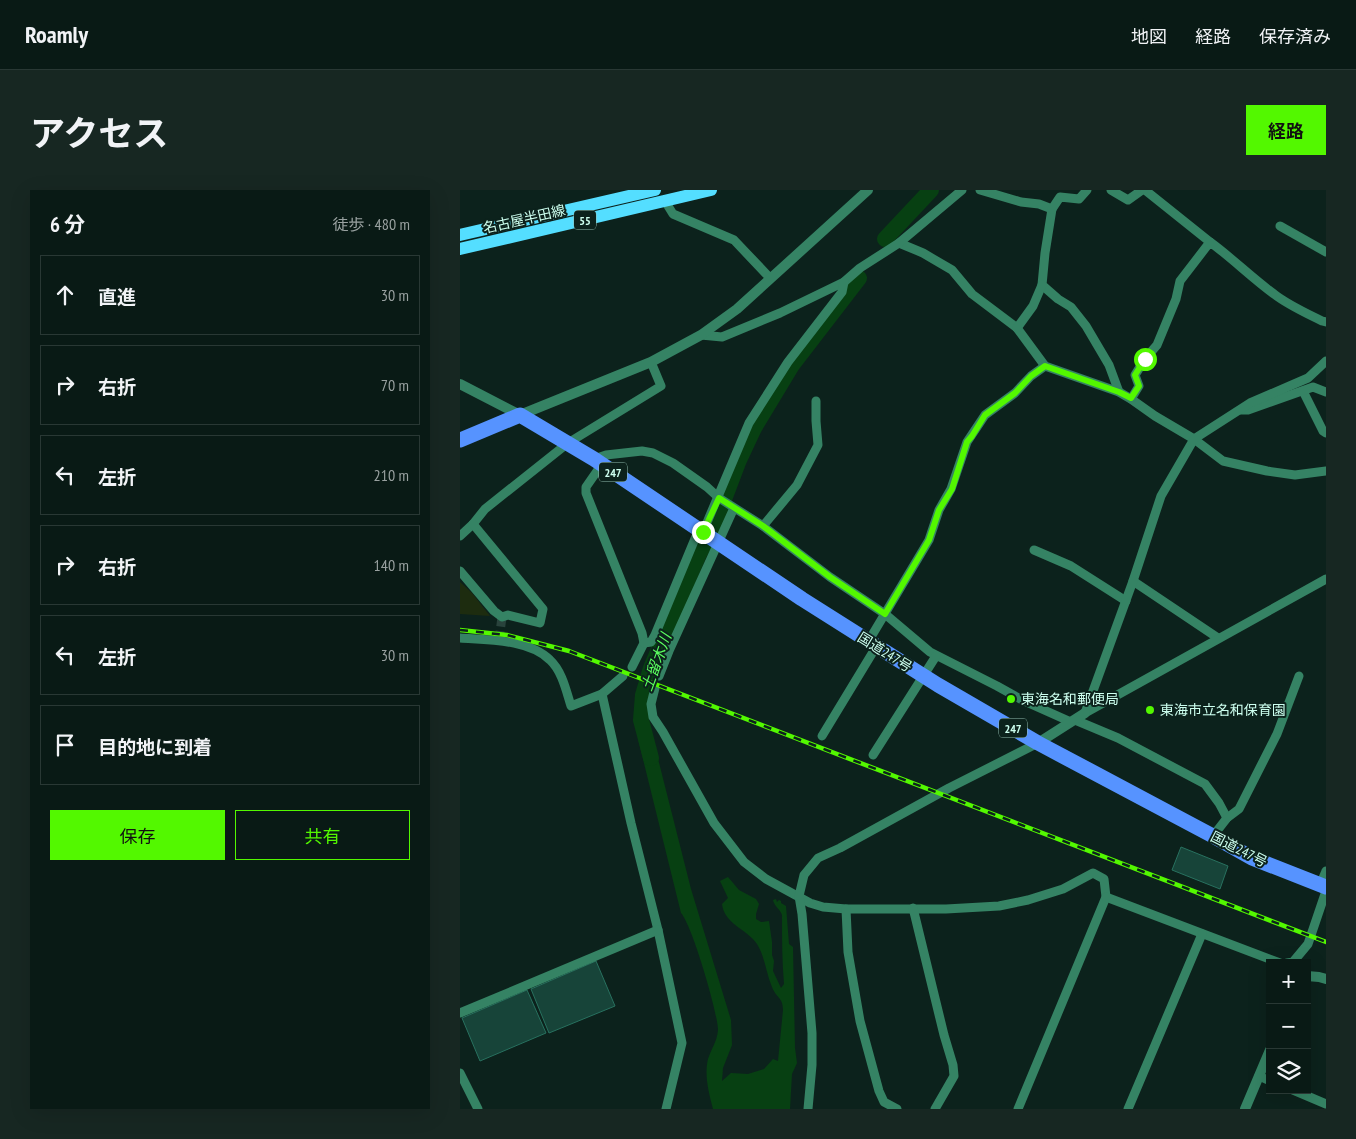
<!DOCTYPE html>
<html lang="ja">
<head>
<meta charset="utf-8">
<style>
	body { margin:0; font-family:"PT Sans Narrow","Noto Sans JP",sans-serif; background:#172722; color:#f1f3f6 }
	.controls { position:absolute; right:15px; bottom:15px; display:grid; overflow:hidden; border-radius:0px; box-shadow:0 5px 20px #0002 }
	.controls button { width:45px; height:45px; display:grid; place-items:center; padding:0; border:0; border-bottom:1px solid #293834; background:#091a15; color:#f1f3f6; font:25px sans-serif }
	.stop { position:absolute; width:15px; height:15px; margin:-11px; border:4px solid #53f800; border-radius:50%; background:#fff }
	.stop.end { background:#53f800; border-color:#fff; box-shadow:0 1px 5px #0008 }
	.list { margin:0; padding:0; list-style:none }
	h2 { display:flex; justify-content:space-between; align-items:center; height:65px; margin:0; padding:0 20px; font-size:21px }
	h2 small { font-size:16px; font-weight:400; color:#99a1a0 }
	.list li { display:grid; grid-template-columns:32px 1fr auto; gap:15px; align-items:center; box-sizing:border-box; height:80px; margin:0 10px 10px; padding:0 10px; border:1px solid #293834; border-radius:0px }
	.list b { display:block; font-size:19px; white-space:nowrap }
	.list em { font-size:16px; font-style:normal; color:#99a1a0 }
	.actions { display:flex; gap:10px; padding:15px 20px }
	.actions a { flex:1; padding:11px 0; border:1px solid #53f800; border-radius:0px; text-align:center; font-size:18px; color:#53f800 }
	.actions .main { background:#53f800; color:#111 }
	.icon { flex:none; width:28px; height:28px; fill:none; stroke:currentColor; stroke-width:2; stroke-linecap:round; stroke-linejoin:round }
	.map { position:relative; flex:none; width:866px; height:919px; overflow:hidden; border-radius:0px }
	header { display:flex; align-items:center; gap:30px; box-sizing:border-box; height:70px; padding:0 25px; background:#091a15; border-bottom:1px solid #293834 }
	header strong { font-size:24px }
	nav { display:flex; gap:28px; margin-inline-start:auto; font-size:18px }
	.intro { display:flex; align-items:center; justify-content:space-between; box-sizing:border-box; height:120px; padding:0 30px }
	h1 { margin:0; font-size:35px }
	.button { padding:12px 22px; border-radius:0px; background:#53f800; color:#111; font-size:18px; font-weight:700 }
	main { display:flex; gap:30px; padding:0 30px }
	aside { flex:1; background:#091a15; border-radius:0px; box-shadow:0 5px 20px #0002 }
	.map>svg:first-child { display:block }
	.green { fill:#1d2c0f }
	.water { fill:#074012 }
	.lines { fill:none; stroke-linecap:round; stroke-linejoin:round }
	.river { stroke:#074012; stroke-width:16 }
	.building { fill:#174439; stroke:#28715f }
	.minor-tunnel { stroke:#29433c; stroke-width:9; stroke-dasharray:9 4.5; stroke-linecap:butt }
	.minor { stroke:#358364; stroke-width:9 }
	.tertiary { stroke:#358364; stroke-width:10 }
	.primary { stroke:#54deff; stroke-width:12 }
	.trunk { stroke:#5693ff; stroke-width:15 }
	.rail-casing { stroke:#53f800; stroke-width:4.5 }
	.rail { stroke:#0c221c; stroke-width:2.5; stroke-dasharray:8; stroke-linecap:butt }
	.route { stroke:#53f800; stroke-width:6 }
	.poi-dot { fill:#53f800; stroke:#0c221c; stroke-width:2 }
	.labels { text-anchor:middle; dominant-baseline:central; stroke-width:4; stroke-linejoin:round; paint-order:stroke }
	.shield { fill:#0c221c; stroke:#93bdb0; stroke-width:1 }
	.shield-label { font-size:12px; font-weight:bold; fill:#cdffef }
	.street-label { font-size:14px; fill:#cdffef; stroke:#0c221c }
	.poi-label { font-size:14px; fill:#cdffef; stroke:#0c221c; text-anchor:start }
	.water-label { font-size:15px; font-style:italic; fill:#5bff5f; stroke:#0c221c }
</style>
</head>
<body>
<header>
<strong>Roamly</strong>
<nav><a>地図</a><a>経路</a><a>保存済み</a></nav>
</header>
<div class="intro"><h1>アクセス</h1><a class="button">経路</a></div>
<main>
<aside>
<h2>6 分<small>徒歩 · 480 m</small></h2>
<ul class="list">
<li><svg class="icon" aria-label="ahead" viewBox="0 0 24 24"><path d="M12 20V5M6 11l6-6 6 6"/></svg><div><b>直進</b></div><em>30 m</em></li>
<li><svg class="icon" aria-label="right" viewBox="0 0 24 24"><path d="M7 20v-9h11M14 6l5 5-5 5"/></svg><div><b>右折</b></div><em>70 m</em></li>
<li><svg class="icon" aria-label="left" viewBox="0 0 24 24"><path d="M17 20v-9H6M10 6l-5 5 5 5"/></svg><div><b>左折</b></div><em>210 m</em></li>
<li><svg class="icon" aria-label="right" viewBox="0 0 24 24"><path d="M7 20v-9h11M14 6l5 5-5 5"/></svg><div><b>右折</b></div><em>140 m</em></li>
<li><svg class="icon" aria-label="left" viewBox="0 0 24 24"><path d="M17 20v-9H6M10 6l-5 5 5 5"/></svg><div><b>左折</b></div><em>30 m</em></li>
<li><svg class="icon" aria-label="arrive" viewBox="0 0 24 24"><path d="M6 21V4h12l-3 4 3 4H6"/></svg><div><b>目的地に到着</b></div></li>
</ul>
<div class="actions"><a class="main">保存</a><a>共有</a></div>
</aside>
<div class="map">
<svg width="866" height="919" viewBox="0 0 866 919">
	<rect width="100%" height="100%" fill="#0c221c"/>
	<path class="green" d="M 0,392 L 12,403 L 30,426 L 0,424 Z"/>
	<path class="water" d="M 192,545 L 231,699 L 271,830 L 272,855 L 263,878 L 262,891 L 271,883 L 288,884 L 304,879 L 313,869 L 318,871 L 323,820 C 323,807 316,808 312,797 C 306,783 305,767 297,754 C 287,739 264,734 262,714 L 268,708 L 260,691 L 268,687 L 279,700 L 296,709 L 299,714 L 296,724 L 296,729 L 301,732 L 309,731 L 312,752 L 312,765 L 314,771 L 313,781 L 321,798 L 324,794 C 322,771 322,749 322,727 C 323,721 314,717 313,710 L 316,709 L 317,712 L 319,710 L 321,711 L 321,713 L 326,716 L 329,754 L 333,757 L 335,858 L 337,873 L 332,884 L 330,919 L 253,919 C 249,903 244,886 248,869 C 251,859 257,852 258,840 C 258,823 232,735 221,723 L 178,549 Z"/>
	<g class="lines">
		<g class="river">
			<path d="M 425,49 L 471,0"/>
			<path d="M 191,568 L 181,530 L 183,505 L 191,478 L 239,364 L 252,341 L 279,270 L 294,238 L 332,175 L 399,88"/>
		</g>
	</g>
	<g class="building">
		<path d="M 721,657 L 768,676 L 760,699 L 712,680 Z"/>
		<path d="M 136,771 L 155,816 L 89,843 L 71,799 Z"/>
		<path d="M 67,800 L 86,843 L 20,871 L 2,828 Z"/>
	</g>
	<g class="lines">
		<path class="minor-tunnel" d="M 39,450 L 42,427"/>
		<g class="minor">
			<path d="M 520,0 L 561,12 L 579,14 L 592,19 L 585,63 L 582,95 L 598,109 L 611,117 L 626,136 L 649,175 L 659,202"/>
			<path d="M 651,0 L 668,10 L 682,0"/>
			<path d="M 685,0 L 750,52"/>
			<path d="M 201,11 L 205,11 L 213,24 L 274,50 L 310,88"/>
			<path d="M 592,19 L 600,7 L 619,9 L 627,0"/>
			<path d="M 820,36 L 866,62"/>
			<path d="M 439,53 L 463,63 L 492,80 L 512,104 L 557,138 L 585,176 L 659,202 L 671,209 L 695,226 L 734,249 L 763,271 L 807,281 L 835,285 L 866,281"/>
			<path d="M 557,138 L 573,116 L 582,95"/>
			<path d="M 241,145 L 262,147 L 320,123 L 384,92 L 400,78 L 439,53 L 502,0"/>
			<path d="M 843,201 L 863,241 L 866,243"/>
			<path d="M 671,209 L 679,196 L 675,185 L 685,169 L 697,155 L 716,109 L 720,91 L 750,52 C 772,68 792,88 814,104 C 828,115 846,123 862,131 L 866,132"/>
			<path d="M 781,220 L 788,220 L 853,197 L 866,202"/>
			<path d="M 134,269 L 146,265 L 182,261 L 193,263 L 213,273 L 247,297 L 259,308 L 303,336 L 370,387 L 425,424 L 470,462 L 537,496 L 564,511 L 611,532"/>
			<path d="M 142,274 L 126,297 L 126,303 L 182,443 L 184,453 L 172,477"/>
			<path d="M 303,336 L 337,295 L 358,255 L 356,231 L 356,211"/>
			<path d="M 243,342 L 289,233 L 328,172 L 382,102 L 384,92"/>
			<path d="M 0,346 L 13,334 L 25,319 L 108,253 L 201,196 L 191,172"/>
			<path d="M 574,360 L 611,376 L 666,411"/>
			<path d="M 0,381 L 34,421 L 42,427 L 48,425 L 80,433 L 83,419 L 13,334"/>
			<path d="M 673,391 L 758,448"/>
			<path d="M 0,448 C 27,450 69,449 90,470 C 102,481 106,500 111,516 L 142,504 L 163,486"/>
			<path d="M 408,452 L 469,350 L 479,320 L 491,299 L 507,252 L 525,225 L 555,203 L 571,186 L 585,176"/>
			<path d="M 184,453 L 191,452 L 195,445 L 239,339"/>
			<path d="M 199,486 L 209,461 L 274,318"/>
			<path d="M 195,498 L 191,514 L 193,527 L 203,542 L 254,633 L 284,672 L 306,689 L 350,713 L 363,717 L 386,719 L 486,719 L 539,716 L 568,710 L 603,699 L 633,683 L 644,689 L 646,707 L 558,919"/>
			<path d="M 142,504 L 171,633 L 198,740 L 222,853 L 206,919"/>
			<path d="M 625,523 L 673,391 L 701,306 L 734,249 L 790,213 L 848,188 L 866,171"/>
			<path d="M 625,523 L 866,389"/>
			<path d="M 615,530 L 658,548 L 745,594 L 759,613 L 767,628"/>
			<path d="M 362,546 L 416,457"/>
			<path d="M 413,565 L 476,466"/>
			<path d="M 753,646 L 767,628 L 779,619 L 817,544 L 839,486"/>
			<path d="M 860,695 L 866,681"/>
			<path d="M 646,707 L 820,773"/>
			<path d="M 453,718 L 484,845 L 493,875 L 494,886 L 475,919"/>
			<path d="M 386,719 L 388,762 L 400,831 L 419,901 L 424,912 L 437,919"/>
			<path d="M 827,773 L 833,772 L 848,754 L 866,701"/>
			<path d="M 0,823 L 198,740"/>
			<path d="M 0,883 L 18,919"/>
			<path d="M 799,886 L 810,891"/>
			<path d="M 833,900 L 866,914"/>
			<path d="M 348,919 L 352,875 L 352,843 L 342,724 L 339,706 L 344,685 L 358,668 L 380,658 L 489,598 L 578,553"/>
			<path d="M 668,919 L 742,744"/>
		</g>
		<g class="tertiary">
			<path d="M 0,194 L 60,225 L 191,172 L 241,145 L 277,119 L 408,0"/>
			<path d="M 578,553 L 625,523"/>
			<path d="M 847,786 L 859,787 L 866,789"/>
			<path d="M 785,919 L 810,860"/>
		</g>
		<g class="primary">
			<path d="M 0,45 L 195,0"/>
			<path d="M 0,59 L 251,0"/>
		</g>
		<path class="trunk" d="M 0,250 L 60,225 L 134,269 L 342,409 L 478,495 L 578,553 L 753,646 L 792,668 L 866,697"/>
		<defs>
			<path id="rail" d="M 0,440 L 47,445 L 109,461 L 866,752"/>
		</defs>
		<use href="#rail" class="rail-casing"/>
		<use href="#rail" class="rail"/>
	</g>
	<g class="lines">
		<path class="route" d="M 243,342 L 259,308 L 303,336 L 370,387 L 425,424 L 469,350 L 479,320 L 492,299 L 507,252 L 512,246 L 525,225 L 555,203 L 571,186 L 585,176 L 659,202 L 671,208 L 679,196 L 675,185 L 685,169"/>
	</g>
	<g class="poi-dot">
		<circle cx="551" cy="509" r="5"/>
		<circle cx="690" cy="520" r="5"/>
	</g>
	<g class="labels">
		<g class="shield">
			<rect x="114" y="20.5" width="22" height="19" rx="4"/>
			<rect x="139" y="272.5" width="28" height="19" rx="4"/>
			<rect x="539" y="528.5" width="28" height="19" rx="4"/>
		</g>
		<g class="shield-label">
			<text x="125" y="30">55</text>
			<text x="153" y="282">247</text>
			<text x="553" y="538">247</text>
		</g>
		<g class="street-label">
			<text transform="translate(64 29) rotate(-13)">名古屋半田線</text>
			<text transform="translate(425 462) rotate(32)">国道247号</text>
			<text transform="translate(779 659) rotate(27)">国道247号</text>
		</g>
		<g class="poi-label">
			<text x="561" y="509">東海名和郵便局</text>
			<text x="700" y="520">東海市立名和保育園</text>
		</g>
		<g class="water-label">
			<text transform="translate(196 472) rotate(-70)">土留木川</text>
		</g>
	</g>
</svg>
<div class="controls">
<button>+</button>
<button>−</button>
<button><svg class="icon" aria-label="layers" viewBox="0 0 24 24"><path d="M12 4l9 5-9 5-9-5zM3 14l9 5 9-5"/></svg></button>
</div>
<div class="stop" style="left:685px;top:169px"></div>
<div class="stop end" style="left:243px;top:342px"></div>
</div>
</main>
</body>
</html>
